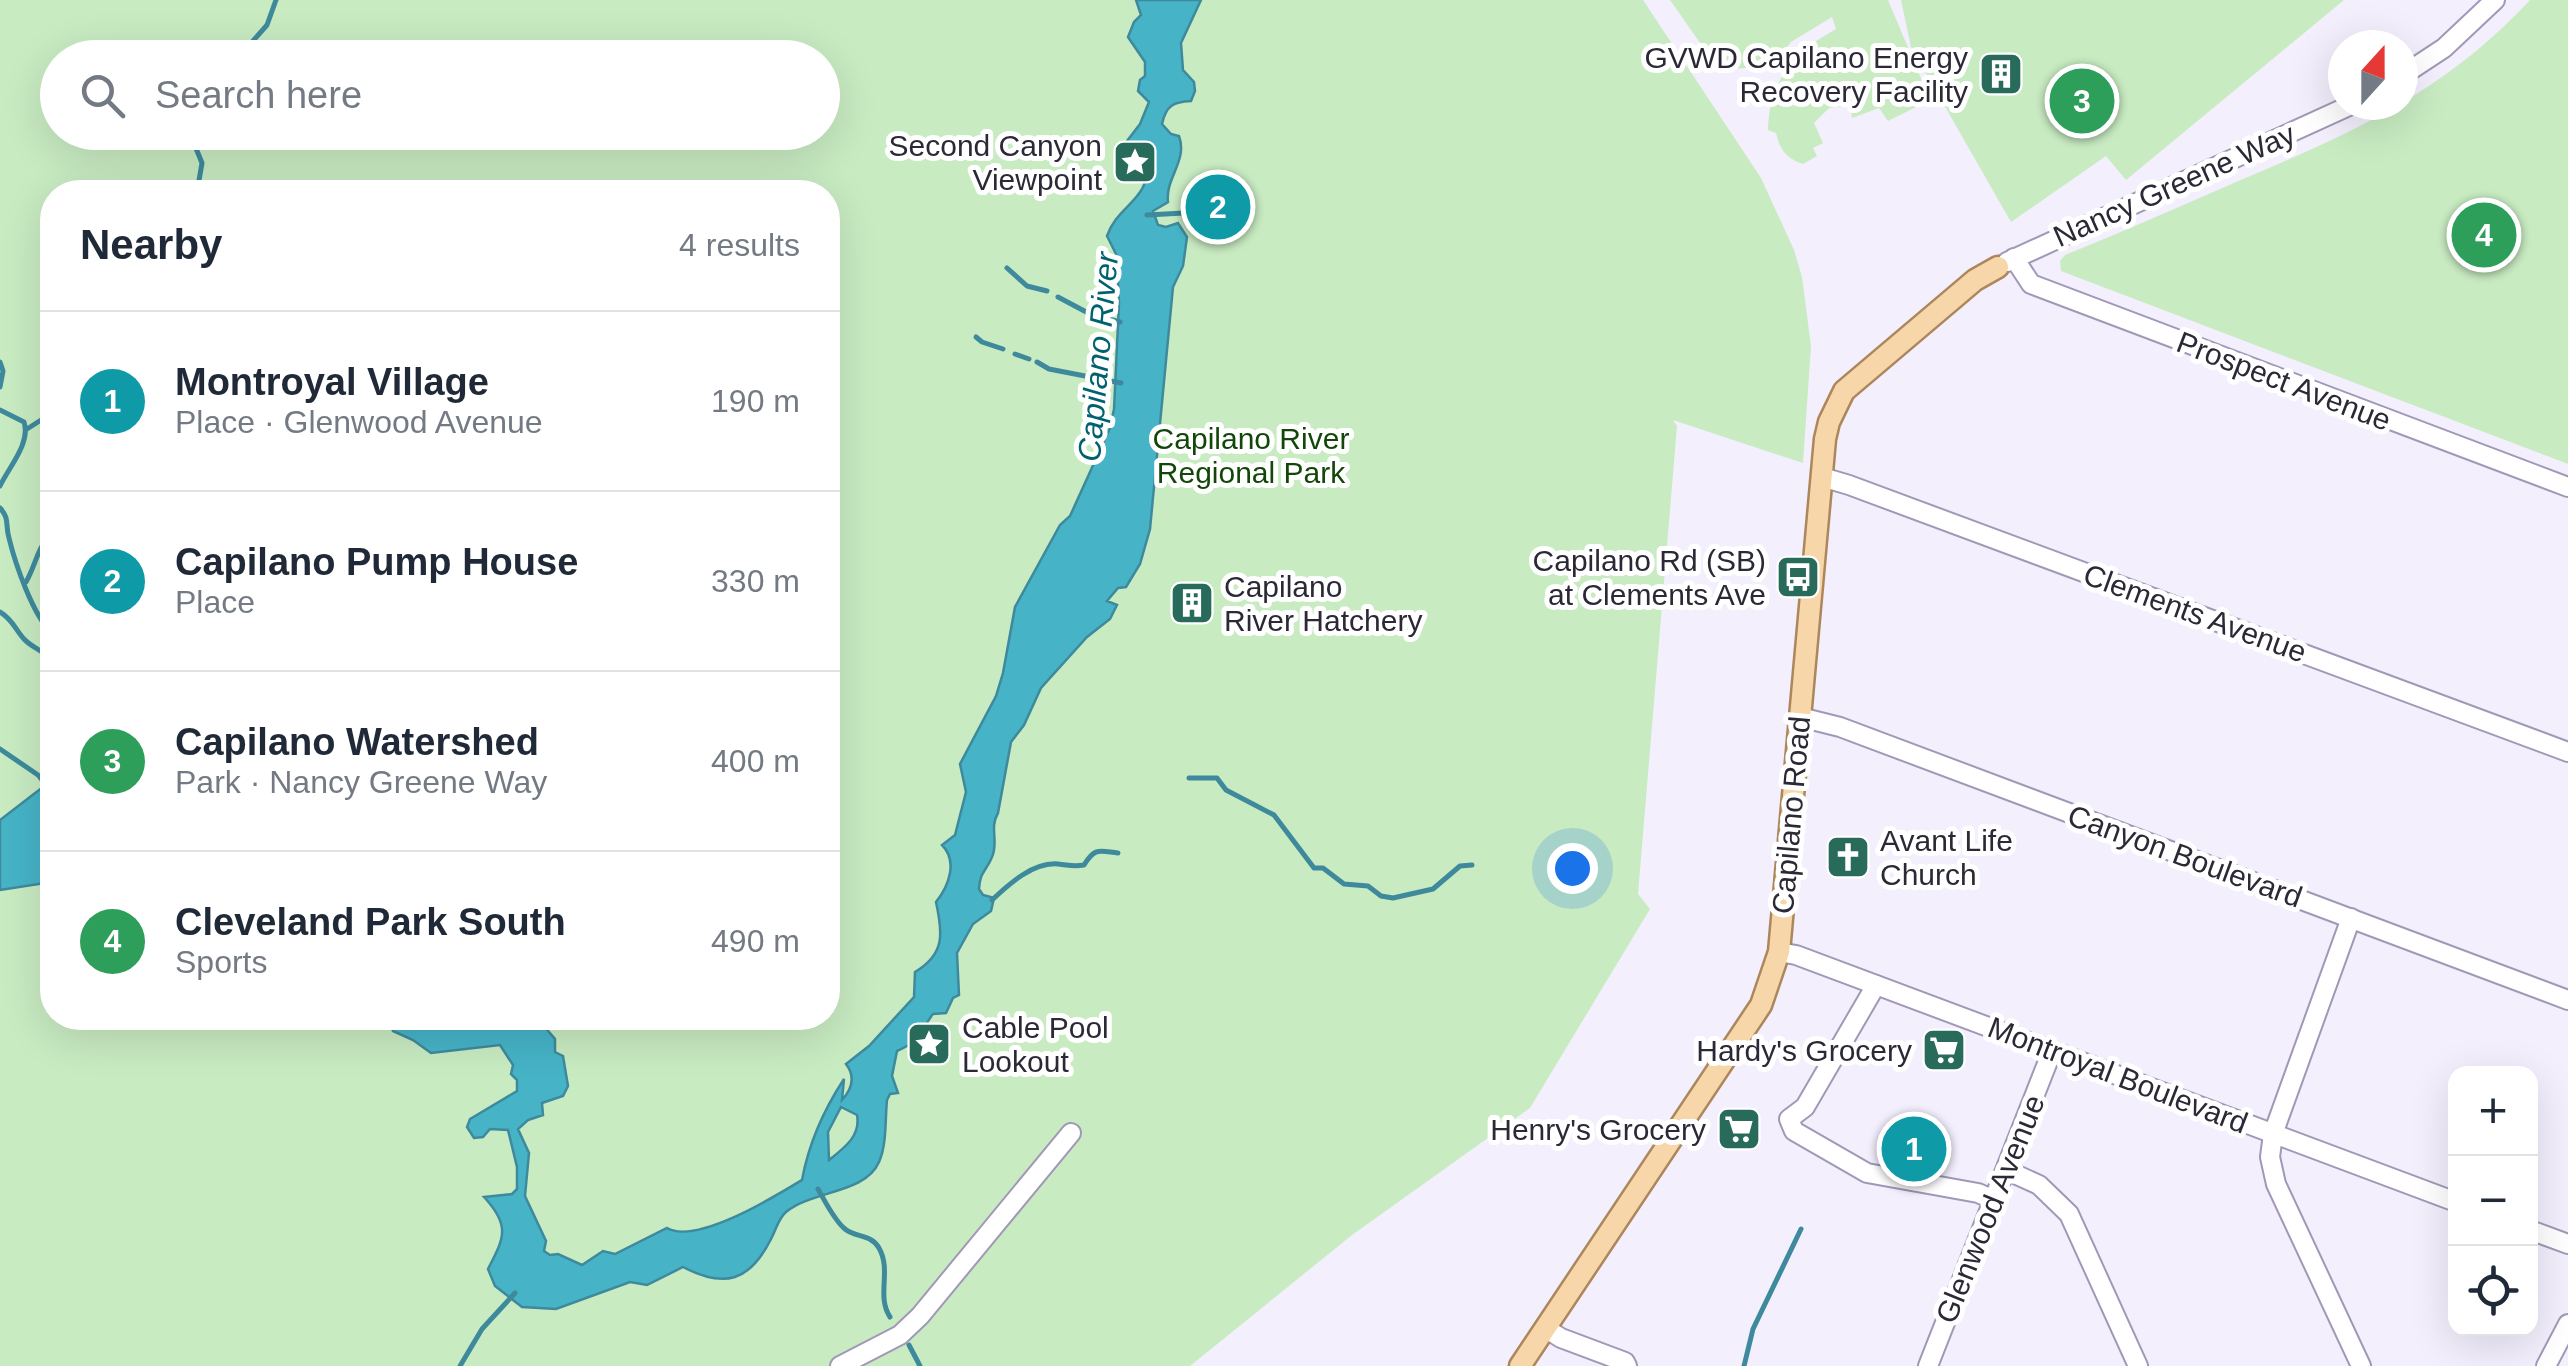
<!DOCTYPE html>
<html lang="en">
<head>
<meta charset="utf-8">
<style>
	body { margin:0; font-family:Helvetica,sans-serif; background:#f6f6f7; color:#1f2937 }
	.controls { position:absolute; right:30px; bottom:30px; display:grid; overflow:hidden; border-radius:20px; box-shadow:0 10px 40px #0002 }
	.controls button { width:90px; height:90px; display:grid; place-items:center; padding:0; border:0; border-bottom:2px solid #e0e1e3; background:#fff; color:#1f2937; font:50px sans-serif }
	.compass { position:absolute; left:2328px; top:30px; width:90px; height:90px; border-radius:50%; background:#fff; box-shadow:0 10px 40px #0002; rotate:21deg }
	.you { position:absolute; left:1572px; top:868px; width:35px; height:35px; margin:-25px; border:8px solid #fff; border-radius:50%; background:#1a73e8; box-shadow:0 0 0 15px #1a73e833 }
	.badge { display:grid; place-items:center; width:65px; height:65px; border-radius:50%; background:#296b5b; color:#fff; font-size:32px; font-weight:700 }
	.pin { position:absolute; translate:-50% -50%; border:5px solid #fff; box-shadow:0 2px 10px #0006 }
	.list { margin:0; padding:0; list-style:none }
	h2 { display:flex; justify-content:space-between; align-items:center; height:130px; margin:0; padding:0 40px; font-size:42px }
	h2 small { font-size:32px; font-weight:400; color:#747a83 }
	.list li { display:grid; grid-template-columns:65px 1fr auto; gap:30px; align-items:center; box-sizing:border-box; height:180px; padding:0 40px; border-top:2px solid #e0e1e3 }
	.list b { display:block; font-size:38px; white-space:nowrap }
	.list p { margin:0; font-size:32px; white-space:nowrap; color:#747a83 }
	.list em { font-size:32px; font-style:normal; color:#747a83 }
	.icon { flex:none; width:55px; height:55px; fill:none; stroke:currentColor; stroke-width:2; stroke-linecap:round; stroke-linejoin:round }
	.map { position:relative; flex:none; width:2568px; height:1366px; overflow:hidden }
	.search { position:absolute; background:#fff; box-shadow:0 10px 40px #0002; left:40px; top:40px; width:800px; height:110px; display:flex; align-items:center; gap:25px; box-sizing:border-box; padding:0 35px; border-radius:55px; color:#747a83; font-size:38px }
	.panel { position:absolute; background:#fff; box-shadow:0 10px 40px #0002; left:40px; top:180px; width:800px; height:850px; border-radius:40px }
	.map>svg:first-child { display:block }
	.green { fill:#c8ebc2; fill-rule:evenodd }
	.water { fill:#46b3c7; stroke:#3e8a9c; stroke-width:2.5; fill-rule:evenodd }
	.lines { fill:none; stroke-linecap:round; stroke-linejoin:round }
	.stream { stroke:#3e8a9c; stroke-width:5 }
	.minor-casing { stroke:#a198b8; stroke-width:22 }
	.major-casing { stroke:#ac875c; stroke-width:25 }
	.minor { stroke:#fff; stroke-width:18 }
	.major { stroke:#f7d6aa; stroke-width:20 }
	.labels { text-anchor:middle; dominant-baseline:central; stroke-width:10; stroke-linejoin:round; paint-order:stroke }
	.poi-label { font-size:30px; fill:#2c2936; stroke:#fff; text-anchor:end }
	.street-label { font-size:30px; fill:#2c2936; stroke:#fff }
	.park-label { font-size:30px; fill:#13470a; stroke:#fff }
	.water-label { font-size:32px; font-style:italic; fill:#00616f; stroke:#fff }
</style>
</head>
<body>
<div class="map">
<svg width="2568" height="1366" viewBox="0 0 2568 1366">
	<rect width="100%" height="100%" fill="#f3effd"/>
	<g class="green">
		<path d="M 0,0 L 1643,0 L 1761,178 L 1794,250 L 1802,277 L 1811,346 L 1803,463 L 1673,420 L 1677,426 L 1638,894 L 1650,909 L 1530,1108 L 1352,1235 L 1190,1366 L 0,1366 ZM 58,58 L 822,58 L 822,132 L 58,132 ZM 52,192 L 828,192 L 828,1018 L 52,1018 Z"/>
		<path d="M 1670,0 L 1888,0 L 1930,100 L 1888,121 L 1879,108 L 1852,118 L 1850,105 L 1829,108 L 1814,123 L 1823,143 L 1813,148 L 1817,156 L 1803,164 C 1785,158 1780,149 1776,133 L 1768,130 C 1769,80 1794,52 1836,29 L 1832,17 L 1791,42 L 1772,66 L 1719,70 Z"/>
		<path d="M 1901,0 L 2344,0 L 2126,180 L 2106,156 L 2011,222 L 1911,47 Z"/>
		<path d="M 2530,0 L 2568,0 L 2568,464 L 2061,271 L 2060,261 L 2065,255 C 2122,232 2178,207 2234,183 C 2349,134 2443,94 2530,0 Z"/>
	</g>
	<g class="water">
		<path d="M 1136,0 L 1201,0 L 1181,43 L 1183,70 L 1194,82 L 1195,91 L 1191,101 C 1174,102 1166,105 1162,124 L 1171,134 L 1179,136 C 1188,161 1165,178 1168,202 L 1153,211 L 1158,225 L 1166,227 L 1178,223 L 1187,237 L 1183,266 L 1173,287 L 1150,529 L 1140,564 L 1126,587 L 1118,588 L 1107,601 L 1117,605 L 1110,619 L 1087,637 L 1041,688 L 1024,725 L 1011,742 L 998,813 C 989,828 999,842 992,857 C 986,872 980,871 979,889 L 983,895 L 994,898 L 991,911 L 973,924 L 957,953 L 959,995 L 953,998 L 946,1013 L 933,1014 C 915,1037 929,1036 897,1051 L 892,1076 L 898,1093 L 890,1094 L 887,1100 C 885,1119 887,1144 879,1162 C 865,1194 813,1190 786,1212 C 778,1219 776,1230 771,1239 C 750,1281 725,1289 683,1267 L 647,1285 L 630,1282 L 556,1309 L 522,1307 L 495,1286 L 488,1269 C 504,1238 511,1226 484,1197 L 512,1194 L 517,1189 L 517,1167 L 508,1130 L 490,1129 L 483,1137 L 474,1138 L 467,1127 L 470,1119 L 517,1091 L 517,1080 L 511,1074 L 513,1065 L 500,1045 L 431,1053 L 413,1040 L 393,1031 L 389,1018 L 440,1018 L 457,1025 L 480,1027 L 517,1018 L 537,1018 L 555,1039 L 555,1052 L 563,1056 L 568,1086 L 563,1096 L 542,1103 L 543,1115 L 528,1120 L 518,1129 L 529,1153 L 525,1196 L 546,1241 L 544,1251 L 550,1255 L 558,1254 L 582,1265 L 603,1251 L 615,1254 L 667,1228 C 696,1245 774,1197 802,1180 C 809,1142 823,1111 844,1079 L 842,1100 C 852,1089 856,1077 846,1064 L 869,1046 L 914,997 L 915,972 C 945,954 943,934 936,902 C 949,886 958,861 942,845 L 955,835 L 966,792 L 960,764 L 996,696 L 1003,673 L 1015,607 L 1060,525 L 1070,516 L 1110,428 L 1114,409 L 1119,303 L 1117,256 L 1107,236 C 1118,204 1150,201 1148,161 L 1132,155 L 1127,141 L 1140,124 L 1149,102 L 1138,91 L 1140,80 L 1145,76 L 1145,62 L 1128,37 L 1134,22 L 1141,15 ZM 841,1107 L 857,1115 C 861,1136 844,1148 829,1160 L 828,1132 Z"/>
		<path d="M 52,780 L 52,882 L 0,890 L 0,820 Z"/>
	</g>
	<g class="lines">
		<g class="stream">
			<path d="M 238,58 L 267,25 L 276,0"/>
			<path d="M 197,132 L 193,141 L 202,163 L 197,192"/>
			<path d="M 1147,215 L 1184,213"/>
			<path d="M 1007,268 L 1027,286 L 1047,291"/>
			<path d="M 1058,297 L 1090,314 L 1120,322"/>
			<path d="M 976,337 L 982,342 L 1003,349"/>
			<path d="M 1015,354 L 1029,359"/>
			<path d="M 0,362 L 3,371 L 0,387"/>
			<path d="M 1037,362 L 1049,369 L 1121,383"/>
			<path d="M 0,410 L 24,422 C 31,443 9,467 0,486"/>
			<path d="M 27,429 L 52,413"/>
			<path d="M 0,508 C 10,519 5,524 9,538 C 15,563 33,616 52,633"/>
			<path d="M 26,582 C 36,565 37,547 52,533"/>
			<path d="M 0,612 C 13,620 15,629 24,639 C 33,649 45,650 52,662"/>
			<path d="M 0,749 L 38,775 L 52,792"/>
			<path d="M 1189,778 L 1217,778 L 1226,790 L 1274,815 L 1314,868 L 1323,868 L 1344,884 L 1368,886 L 1381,896 L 1393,898 L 1433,889 L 1460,866 L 1472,865"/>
			<path d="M 992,900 C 1009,884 1033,862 1058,864 C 1069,865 1073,867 1084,865 C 1095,847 1099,851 1118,853"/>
			<path d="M 818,1189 C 825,1201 834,1220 845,1229 C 856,1238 871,1234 879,1248 C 892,1271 876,1296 890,1317"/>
			<path d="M 909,1345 L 920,1366"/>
			<path d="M 460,1366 L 482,1329 L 515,1293"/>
			<path d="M 1744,1366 L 1753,1329 L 1801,1229"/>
		</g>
		<defs>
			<g id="minor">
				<path d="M 2403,75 L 2444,48 L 2495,0"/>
				<path d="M 2014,258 L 2031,284 L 2568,487"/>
				<path d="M 2007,262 L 2351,105"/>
				<path d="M 1822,477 L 1849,485 L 2568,752"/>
				<path d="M 1800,717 L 1840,727 L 2568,1000"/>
				<path d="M 2351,918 L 2273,1134 L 2270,1157 L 2276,1184 L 2361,1366"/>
				<path d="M 1779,952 L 1796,955 L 2456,1202"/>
				<path d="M 1876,985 L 1805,1107 L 1789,1119 L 1794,1131 L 1867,1173 L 1978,1193 L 1994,1200"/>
				<path d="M 2006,1170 L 2039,1185 L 2069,1214 L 2138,1366"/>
				<path d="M 2530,1230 L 2568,1244"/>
				<path d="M 1545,1328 L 1561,1338 L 1625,1362 L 1627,1366"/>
				<path d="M 840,1366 L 900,1335 L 920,1316 L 1071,1133"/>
				<path d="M 1928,1366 L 2052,1051"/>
				<path d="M 2546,1366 L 2568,1324"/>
			</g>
			<path id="major" d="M 1520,1366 L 1761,1005 L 1779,952 L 1825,439 L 1829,422 L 1844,391 L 1975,280 L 1998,267"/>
		</defs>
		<use href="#minor" class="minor-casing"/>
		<use href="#major" class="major-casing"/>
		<use href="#minor" class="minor"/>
		<use href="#major" class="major"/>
	</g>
	<defs>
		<symbol id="building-square" viewBox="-11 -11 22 22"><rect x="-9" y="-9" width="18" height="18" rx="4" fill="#296b5b" stroke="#fff"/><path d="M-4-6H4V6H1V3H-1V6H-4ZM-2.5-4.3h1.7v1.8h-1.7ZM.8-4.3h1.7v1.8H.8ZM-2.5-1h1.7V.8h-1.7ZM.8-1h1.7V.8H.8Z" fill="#fff"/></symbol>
		<symbol id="sight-square" viewBox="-11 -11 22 22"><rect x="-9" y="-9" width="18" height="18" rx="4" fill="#296b5b" stroke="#fff"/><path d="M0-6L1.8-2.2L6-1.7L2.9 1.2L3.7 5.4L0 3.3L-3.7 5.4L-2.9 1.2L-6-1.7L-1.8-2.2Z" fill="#fff"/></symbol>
		<symbol id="bus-square" viewBox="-11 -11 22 22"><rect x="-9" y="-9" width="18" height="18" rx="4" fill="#296b5b" stroke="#fff"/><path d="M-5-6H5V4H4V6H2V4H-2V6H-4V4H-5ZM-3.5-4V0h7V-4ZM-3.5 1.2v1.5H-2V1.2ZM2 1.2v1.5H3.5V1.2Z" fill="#fff"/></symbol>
		<symbol id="church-square" viewBox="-11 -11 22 22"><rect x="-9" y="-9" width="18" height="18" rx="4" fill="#296b5b" stroke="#fff"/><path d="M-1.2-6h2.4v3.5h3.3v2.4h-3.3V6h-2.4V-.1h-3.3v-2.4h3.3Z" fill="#fff"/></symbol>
		<symbol id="supermarket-square" viewBox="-11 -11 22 22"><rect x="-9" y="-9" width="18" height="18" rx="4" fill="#296b5b" stroke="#fff"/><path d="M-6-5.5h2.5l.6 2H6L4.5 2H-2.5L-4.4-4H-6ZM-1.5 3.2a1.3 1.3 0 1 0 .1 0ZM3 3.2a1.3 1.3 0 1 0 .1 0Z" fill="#fff"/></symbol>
	</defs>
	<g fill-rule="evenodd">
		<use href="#building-square" x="1976" y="49" width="50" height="50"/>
		<use href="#sight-square" x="1110" y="137" width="50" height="50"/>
		<use href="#bus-square" x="1773" y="552" width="50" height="50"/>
		<use href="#building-square" x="1167" y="578" width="50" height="50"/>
		<use href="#church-square" x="1823" y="832" width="50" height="50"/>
		<use href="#sight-square" x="904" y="1019" width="50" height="50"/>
		<use href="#supermarket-square" x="1919" y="1025" width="50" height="50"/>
		<use href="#supermarket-square" x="1714" y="1104" width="50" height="50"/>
	</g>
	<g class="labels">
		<g class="poi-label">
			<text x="1968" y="57">GVWD Capilano Energy<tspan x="1968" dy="34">Recovery Facility</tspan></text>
			<text x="1102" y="145">Second Canyon<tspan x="1102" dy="34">Viewpoint</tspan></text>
			<text x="1766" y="560">Capilano Rd (SB)<tspan x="1766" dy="34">at Clements Ave</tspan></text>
			<text x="1224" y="586" text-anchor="start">Capilano<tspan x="1224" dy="34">River Hatchery</tspan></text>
			<text x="1880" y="840" text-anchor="start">Avant Life<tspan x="1880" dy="34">Church</tspan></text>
			<text x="962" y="1027" text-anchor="start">Cable Pool<tspan x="962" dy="34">Lookout</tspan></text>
			<text x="1912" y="1050">Hardy's Grocery</text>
			<text x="1706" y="1129">Henry's Grocery</text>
		</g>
		<g class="street-label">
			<text transform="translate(2174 185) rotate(-24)">Nancy Greene Way</text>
			<text transform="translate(2284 381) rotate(21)">Prospect Avenue</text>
			<text transform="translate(2195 613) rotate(20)">Clements Avenue</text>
			<text transform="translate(1791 815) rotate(-85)">Capilano Road</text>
			<text transform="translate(2185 856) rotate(20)">Canyon Boulevard</text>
			<text transform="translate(2118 1075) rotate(21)">Montroyal Boulevard</text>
			<text transform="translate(1990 1209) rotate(-68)">Glenwood Avenue</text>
		</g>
		<g class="park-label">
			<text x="1251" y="438">Capilano River<tspan x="1251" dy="34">Regional Park</tspan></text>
		</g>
		<g class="water-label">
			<text transform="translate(1098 357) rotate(-85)">Capilano River</text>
		</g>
	</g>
</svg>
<div class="controls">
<button>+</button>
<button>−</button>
<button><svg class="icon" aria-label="locate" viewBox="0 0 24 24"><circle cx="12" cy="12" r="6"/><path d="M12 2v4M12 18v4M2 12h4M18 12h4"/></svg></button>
</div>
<svg class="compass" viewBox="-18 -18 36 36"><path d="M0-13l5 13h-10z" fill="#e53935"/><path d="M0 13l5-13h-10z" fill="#747a83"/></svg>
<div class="you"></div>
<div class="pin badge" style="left:1914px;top:1149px;background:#0f9aa8">1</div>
<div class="pin badge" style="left:1218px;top:207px;background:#0f9aa8">2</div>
<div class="pin badge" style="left:2082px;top:101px;background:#2e9e5b">3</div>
<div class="pin badge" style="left:2484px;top:235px;background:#2e9e5b">4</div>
<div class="search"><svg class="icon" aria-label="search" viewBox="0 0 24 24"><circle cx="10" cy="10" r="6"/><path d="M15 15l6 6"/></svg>Search here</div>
<section class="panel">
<h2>Nearby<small>4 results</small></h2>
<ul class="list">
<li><span class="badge" style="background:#0f9aa8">1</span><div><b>Montroyal Village</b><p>Place · Glenwood Avenue</p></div><em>190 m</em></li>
<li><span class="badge" style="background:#0f9aa8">2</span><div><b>Capilano Pump House</b><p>Place</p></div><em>330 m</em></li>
<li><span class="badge" style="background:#2e9e5b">3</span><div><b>Capilano Watershed</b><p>Park · Nancy Greene Way</p></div><em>400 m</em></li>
<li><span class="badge" style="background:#2e9e5b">4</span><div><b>Cleveland Park South</b><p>Sports</p></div><em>490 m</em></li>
</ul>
</section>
</div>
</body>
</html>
